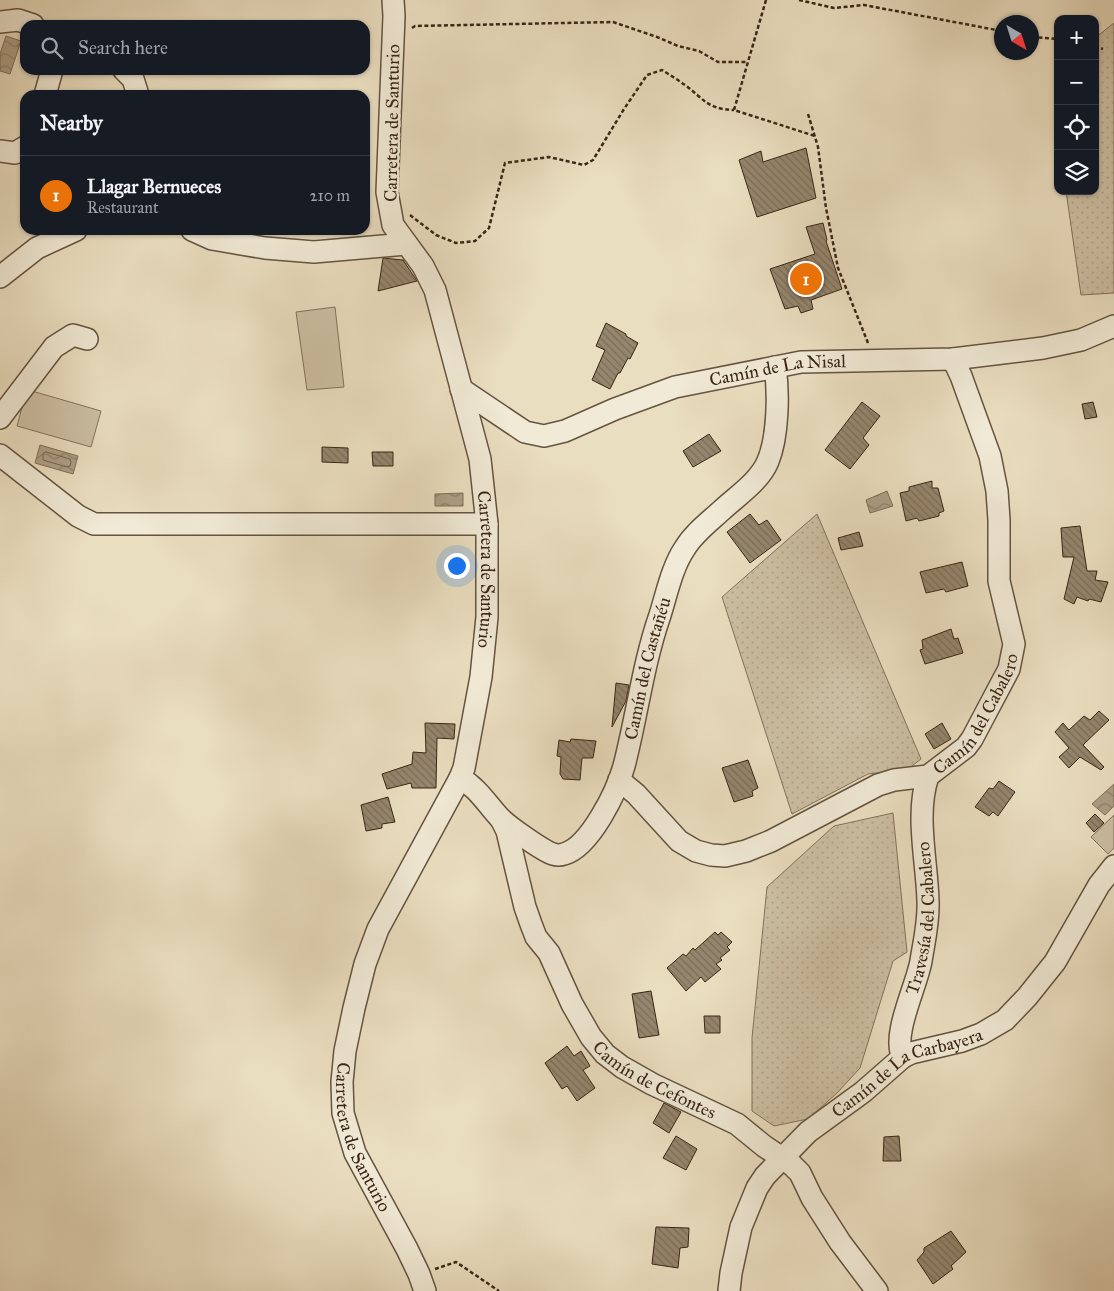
<!DOCTYPE html>
<html lang="en">
<head>
<meta charset="utf-8">
<style>
	body { margin:0; font-family:"IM FELL Great Primer",serif; background:#242831; color:#f1f3f6 }
	.controls { position:absolute; right:15px; top:15px; display:grid; overflow:hidden; border-radius:10px; box-shadow:0 1px 4px #0004 }
	.controls button { width:45px; height:45px; display:grid; place-items:center; padding:0; border:0; border-bottom:1px solid #363941; background:#171b24; color:#f1f3f6; font:25px sans-serif }
	.compass { position:absolute; left:994px; top:15px; width:45px; height:45px; border-radius:50%; background:#171b24; box-shadow:0 1px 4px #0004; rotate:141deg }
	.you { position:absolute; left:456px; top:565px; width:18px; height:18px; margin:-12px; border:4px solid #fff; border-radius:50%; background:#1a73e8; box-shadow:0 0 0 8px #1a73e833 }
	.badge { display:grid; place-items:center; width:32px; height:32px; border-radius:50%; background:#0b8043; color:#fff; font-size:16px; font-weight:700 }
	.pin { position:absolute; translate:-50% -50%; border:2px solid #fff; box-shadow:0 1px 5px #0006 }
	.list { margin:0; padding:0; list-style:none }
	h2 { display:flex; justify-content:space-between; align-items:center; height:65px; margin:0; padding:0 20px; font-size:21px }
	h2 small { font-size:16px; font-weight:400; color:#9ea1a6 }
	.list li { display:grid; grid-template-columns:32px 1fr auto; gap:15px; align-items:center; box-sizing:border-box; height:80px; padding:0 20px; border-top:1px solid #363941 }
	.list b { display:block; font-size:19px; white-space:nowrap }
	.list p { margin:0; font-size:16px; white-space:nowrap; color:#9ea1a6 }
	.list em { font-size:16px; font-style:normal; color:#9ea1a6 }
	.icon { flex:none; width:28px; height:28px; fill:none; stroke:currentColor; stroke-width:2; stroke-linecap:round; stroke-linejoin:round }
	.map { position:relative; flex:none; width:1114px; height:1291px; overflow:hidden }
	.search { position:absolute; background:#171b24; box-shadow:0 1px 4px #0004; left:20px; top:20px; width:350px; height:55px; display:flex; align-items:center; gap:12px; box-sizing:border-box; padding:0 18px; border-radius:15px; color:#9ea1a6; font-size:19px }
	.panel { position:absolute; background:#171b24; box-shadow:0 1px 4px #0004; left:20px; top:90px; width:350px; height:145px; border-radius:15px }
	.map>svg:first-child { display:block }
	.grass { fill:url(#grass-dots); stroke:#82725c }
	.garden { fill:#ccbfa3; stroke:#82725c }
	.water { fill:url(#water-waves); stroke:#7e6f59 }
	.lines { fill:none; stroke-linecap:round; stroke-linejoin:round }
	.shore { stroke:#72624e; stroke-width:1 }
	.building { fill:url(#building-back-hatch); stroke:#382616 }
	.minor-casing { stroke:#645440; stroke-width:24 }
	.path { stroke:#382616; stroke-width:2.5; stroke-dasharray:4 2.5; stroke-linecap:butt }
	.minor { stroke:#f1ead6; stroke-width:21 }
	.labels { text-anchor:middle; dominant-baseline:central; stroke-width:5; stroke-linejoin:round; paint-order:stroke }
	.street-label { font-size:18px; fill:#382616; stroke:#f1ead6 }
</style>
</head>
<body>
<div class="map">
<svg width="1114" height="1291" viewBox="0 0 1114 1291">
	<defs>
		<pattern id="grass-dots" width="8" height="8" patternUnits="userSpaceOnUse" patternTransform="scale(1.25)"><rect width="8" height="8" fill="#ccbfa3"/><path d="M2 2h.1M6 6h.1" fill="none" stroke="#b0a48c" stroke-width="1.8" stroke-linecap="round"/></pattern>
		<pattern id="water-waves" width="16" height="10" patternUnits="userSpaceOnUse" patternTransform="scale(1.25)"><rect width="16" height="10" fill="#ad9f86"/><path d="M0 5q4-4 8 0t8 0" fill="none" stroke="#8e816d"/></pattern>
		<pattern id="building-back-hatch" width="6" height="6" patternUnits="userSpaceOnUse" patternTransform="scale(1.25)"><rect width="6" height="6" fill="#95866e"/><path d="M-1 5l2 2M0 0l6 6M5-1l2 2" fill="none" stroke="#7b6d59"/></pattern>
	</defs>
	<rect width="100%" height="100%" fill="#eadec0"/>
	<filter id="stains"><feTurbulence type="fractalNoise" baseFrequency=".004" numOctaves="4"/><feColorMatrix values="0 0 0 0 .2 0 0 0 0 .09 0 0 0 0 .02 0 0 0 .5 -.17"/></filter>
	<radialGradient id="worn" r=".72"><stop offset=".6" stop-color="#630" stop-opacity="0"/><stop offset="1" stop-color="#630" stop-opacity=".3"/></radialGradient>
	<g class="grass">
		<path d="M 1114,23 L 1114,293 L 1081,295 L 1066,191 L 1095,191 L 1095,38 Z"/>
		<path d="M 817,514 L 921,759 L 908,769 L 868,774 L 792,814 L 722,597 Z"/>
		<path d="M 893,813 L 907,952 L 893,961 L 860,1068 L 838,1092 L 808,1119 L 774,1126 L 752,1111 L 752,1038 L 767,887 L 834,826 Z"/>
	</g>
	<g class="garden">
		<path d="M 335,307 L 344,387 L 307,390 L 296,312 Z"/>
		<path d="M 32,391 L 101,411 L 91,447 L 17,426 L 23,404 Z"/>
		<path d="M 1114,815 L 1114,848 L 1108,854 L 1091,837 Z"/>
	</g>
	<g class="water">
		<path d="M 6,36 L 21,41 L 10,74 L 0,71 L 0,54 Z"/>
		<path d="M 40,445 L 78,456 L 73,474 L 35,463 Z"/>
		<path d="M 887,491 L 893,506 L 870,513 L 866,500 Z"/>
		<path d="M 463,493 L 463,506 L 435,506 L 435,494 Z"/>
		<path d="M 1114,784 L 1114,806 L 1105,815 L 1092,804 Z"/>
	</g>
	<g class="lines">
		<path class="shore" d="M 46,452 L 70,459 L 71,462 L 70,466 L 67,467 L 43,460 L 43,454 Z"/>
	</g>
	<g class="building">
		<path d="M 806,148 L 816,198 L 757,217 L 739,160 L 761,151 L 763,162 Z"/>
		<path d="M 823,223 L 827,240 L 826,241 L 842,289 L 811,300 L 813,309 L 801,313 L 798,306 L 785,309 L 770,269 L 815,254 L 806,227 Z"/>
		<path d="M 383,258 L 403,260 L 417,281 L 378,291 Z"/>
		<path d="M 606,323 L 626,334 L 626,336 L 638,343 L 630,359 L 628,358 L 620,373 L 618,373 L 610,389 L 592,380 L 605,350 L 596,346 Z"/>
		<path d="M 862,402 L 880,416 L 863,438 L 869,445 L 850,469 L 825,450 Z"/>
		<path d="M 1093,402 L 1097,417 L 1085,419 L 1082,404 Z"/>
		<path d="M 709,434 L 721,451 L 693,467 L 683,451 Z"/>
		<path d="M 322,447 L 348,448 L 348,463 L 322,462 Z"/>
		<path d="M 372,452 L 393,452 L 393,466 L 373,466 Z"/>
		<path d="M 932,481 L 932,488 L 938,488 L 944,511 L 939,513 L 939,516 L 919,521 L 917,518 L 906,521 L 900,493 L 909,491 L 909,487 Z"/>
		<path d="M 750,514 L 759,525 L 767,520 L 781,540 L 750,563 L 727,532 Z"/>
		<path d="M 1080,526 L 1087,571 L 1097,571 L 1095,580 L 1108,582 L 1101,602 L 1089,599 L 1088,601 L 1077,597 L 1074,604 L 1064,599 L 1074,557 L 1063,557 L 1061,528 Z"/>
		<path d="M 859,532 L 863,546 L 841,550 L 838,538 Z"/>
		<path d="M 962,562 L 968,586 L 946,592 L 944,589 L 926,593 L 920,572 Z"/>
		<path d="M 951,629 L 954,639 L 958,638 L 963,653 L 925,664 L 920,650 L 923,649 L 922,640 Z"/>
		<path d="M 616,683 L 629,685 L 626,701 L 612,727 Z"/>
		<path d="M 1099,711 L 1109,720 L 1083,745 L 1104,767 L 1101,770 L 1080,757 L 1069,768 L 1059,757 L 1069,748 L 1055,732 L 1063,723 L 1069,730 L 1084,716 L 1090,720 Z"/>
		<path d="M 425,723 L 455,724 L 454,739 L 437,738 L 436,788 L 412,788 L 411,783 L 387,789 L 382,774 L 412,764 L 413,752 L 426,753 Z"/>
		<path d="M 942,723 L 951,739 L 934,749 L 925,734 Z"/>
		<path d="M 571,739 L 596,741 L 593,758 L 582,758 L 580,780 L 563,779 L 560,774 L 561,757 L 557,756 L 559,740 L 570,742 Z"/>
		<path d="M 748,760 L 758,788 L 752,791 L 753,796 L 734,802 L 722,768 Z"/>
		<path d="M 999,781 L 1015,792 L 998,816 L 993,812 L 989,816 L 975,807 L 989,788 L 993,789 Z"/>
		<path d="M 388,797 L 395,822 L 382,824 L 382,828 L 366,831 L 361,805 Z"/>
		<path d="M 1095,814 L 1104,823 L 1094,832 L 1086,823 Z"/>
		<path d="M 715,932 L 718,935 L 721,932 L 732,942 L 727,947 L 730,950 L 720,958 L 722,960 L 716,964 L 721,969 L 705,982 L 701,977 L 686,991 L 667,968 L 683,954 L 686,956 L 693,948 L 695,950 Z"/>
		<path d="M 651,991 L 659,1035 L 639,1038 L 632,994 Z"/>
		<path d="M 704,1016 L 720,1016 L 720,1033 L 705,1033 Z"/>
		<path d="M 567,1046 L 574,1056 L 581,1051 L 590,1066 L 583,1070 L 595,1088 L 577,1101 L 567,1086 L 562,1089 L 545,1063 Z"/>
		<path d="M 664,1103 L 681,1112 L 669,1133 L 653,1123 Z"/>
		<path d="M 676,1136 L 697,1149 L 686,1170 L 663,1158 Z"/>
		<path d="M 899,1136 L 901,1161 L 883,1161 L 884,1137 Z"/>
		<path d="M 656,1227 L 689,1228 L 688,1247 L 680,1248 L 678,1268 L 652,1264 Z"/>
		<path d="M 951,1231 L 966,1252 L 951,1266 L 953,1269 L 933,1284 L 917,1260 L 924,1252 L 924,1248 Z"/>
	</g>
	<g class="lines">
		<defs>
			<g id="minor">
				<path id="s1" d="M 393,0 L 394,16 L 387,192 L 393,225 L 423,266 L 435,290 L 480,459 L 487,524 L 487,617 L 481,677 L 464,768 L 460,778 L 378,929 L 365,964 L 354,1008 L 345,1051 L 342,1082 L 343,1113 L 355,1153 L 407,1249 L 419,1274 L 425,1291"/>
				<path d="M 0,22 L 18,20 L 33,25"/>
				<path d="M 124,70 L 133,79 L 138,95"/>
				<path d="M 45,95 L 52,70"/>
				<path d="M 0,151 L 15,153 L 25,147"/>
				<path d="M 192,230 L 212,239 L 265,248 L 314,252 L 406,244"/>
				<path d="M 0,277 L 37,248 L 76,230"/>
				<path id="s2" d="M 461,389 L 525,432 L 544,436 L 565,431 L 615,409 L 675,387 L 801,362 L 953,359 L 1043,348 L 1081,340 L 1114,326"/>
				<path d="M 0,418 L 54,347 L 73,335 L 87,339"/>
				<path d="M 0,455 L 78,516 L 94,524 L 487,524"/>
				<path id="s3" d="M 460,778 C 478,788 486,803 500,818 C 508,826 543,851 553,854 C 556,855 561,855 564,854 C 590,847 617,791 624,766 C 637,716 643,664 660,615 C 667,593 672,567 685,548 C 694,533 709,522 722,510 C 737,496 760,481 768,461 C 778,437 779,393 775,367"/>
				<path id="s4" d="M 619,780 L 636,794 L 679,841 L 696,851 L 711,855 L 725,856 L 746,851 L 771,841 L 878,785 L 894,780 L 928,776 L 966,747 L 972,739 L 1009,669 L 1014,644 L 999,581 L 999,520 L 997,491 L 990,456 L 961,376 L 953,359"/>
				<path id="s5" d="M 501,819 L 507,831 L 525,907 L 531,924 L 536,937 L 549,953 L 572,1004 L 591,1037 L 605,1054 L 622,1067 L 652,1084 L 737,1124 L 764,1146 L 792,1165 L 800,1173 L 812,1198 L 840,1242 L 877,1291"/>
				<path id="s6" d="M 903,1057 C 891,1036 917,985 921,961 C 924,942 929,921 928,901 C 927,861 915,814 928,776"/>
				<path id="s7" d="M 729,1291 L 731,1273 L 741,1227 L 757,1188 L 765,1176 L 808,1132 L 863,1092 L 903,1057 L 911,1053 L 962,1041 L 981,1034 L 1005,1020 L 1027,997 L 1055,962 L 1099,885 L 1114,866"/>
			</g>
		</defs>
		<use href="#minor" class="minor-casing"/>
		<g class="path">
			<path d="M 766,0 L 734,110 L 815,136"/>
			<path d="M 799,0 L 834,8 L 864,5 L 1002,31"/>
			<path d="M 412,28 L 415,26 L 613,22 L 657,37 L 678,46 L 699,51 L 718,62 L 748,62"/>
			<path d="M 1032,37 L 1058,39"/>
			<path d="M 1095,46 L 1103,49"/>
			<path d="M 808,114 L 818,147 L 826,208 L 838,268 L 868,343"/>
			<path d="M 410,215 L 436,235 L 456,243 L 475,241 L 489,228 L 505,163 L 549,157 L 584,165 L 593,160 L 624,109 L 647,75 L 662,70 C 670,75 678,80 685,85 C 705,100 707,109 734,110"/>
			<path d="M 435,1269 L 456,1262 L 499,1291"/>
		</g>
		<use href="#minor" class="minor"/>
	</g>
	<g class="labels">
		<g class="street-label">
			<text transform="translate(392 123) rotate(-89)">Carretera de Santurio</text>
			<text stroke="none"><textPath href="#s2" startOffset="341">Camín de La Nisal</textPath></text>
			<text stroke="none"><textPath href="#s1" startOffset="589">Carretera de Santurio</textPath></text>
			<text stroke="none"><textPath href="#s3" startOffset="342">Camín del Castañéu</textPath></text>
			<text stroke="none"><textPath href="#s4" startOffset="436">Camín del Cabalero</textPath></text>
			<text stroke="none"><textPath href="#s6" startOffset="142">Travesía del Cabalero</textPath></text>
			<text stroke="none"><textPath href="#s7" startOffset="301">Camín de La Carbayera</textPath></text>
			<text stroke="none"><textPath href="#s5" startOffset="316">Camín de Cefontes</textPath></text>
			<text stroke="none"><textPath href="#s1" startOffset="1189">Carretera de Santurio</textPath></text>
		</g>
	</g>
	<rect width="100%" height="100%" filter="url(#stains)"/>
	<rect width="100%" height="100%" fill="url(#worn)"/>
</svg>
<div class="controls">
<button>+</button>
<button>−</button>
<button><svg class="icon" aria-label="locate" viewBox="0 0 24 24"><circle cx="12" cy="12" r="6"/><path d="M12 2v4M12 18v4M2 12h4M18 12h4"/></svg></button>
<button><svg class="icon" aria-label="layers" viewBox="0 0 24 24"><path d="M12 4l9 5-9 5-9-5zM3 14l9 5 9-5"/></svg></button>
</div>
<svg class="compass" viewBox="-18 -18 36 36"><path d="M0-13l5 13h-10z" fill="#e53935"/><path d="M0 13l5-13h-10z" fill="#9ea1a6"/></svg>
<div class="you"></div>
<div class="pin badge" style="left:806px;top:279px;background:#e8710a">1</div>
<div class="search"><svg class="icon" aria-label="search" viewBox="0 0 24 24"><circle cx="10" cy="10" r="6"/><path d="M15 15l6 6"/></svg>Search here</div>
<section class="panel">
<h2>Nearby<small></small></h2>
<ul class="list">
<li><span class="badge" style="background:#e8710a">1</span><div><b>Llagar Bernueces</b><p>Restaurant</p></div><em>210 m</em></li>
</ul>
</section>
</div>
</body>
</html>
